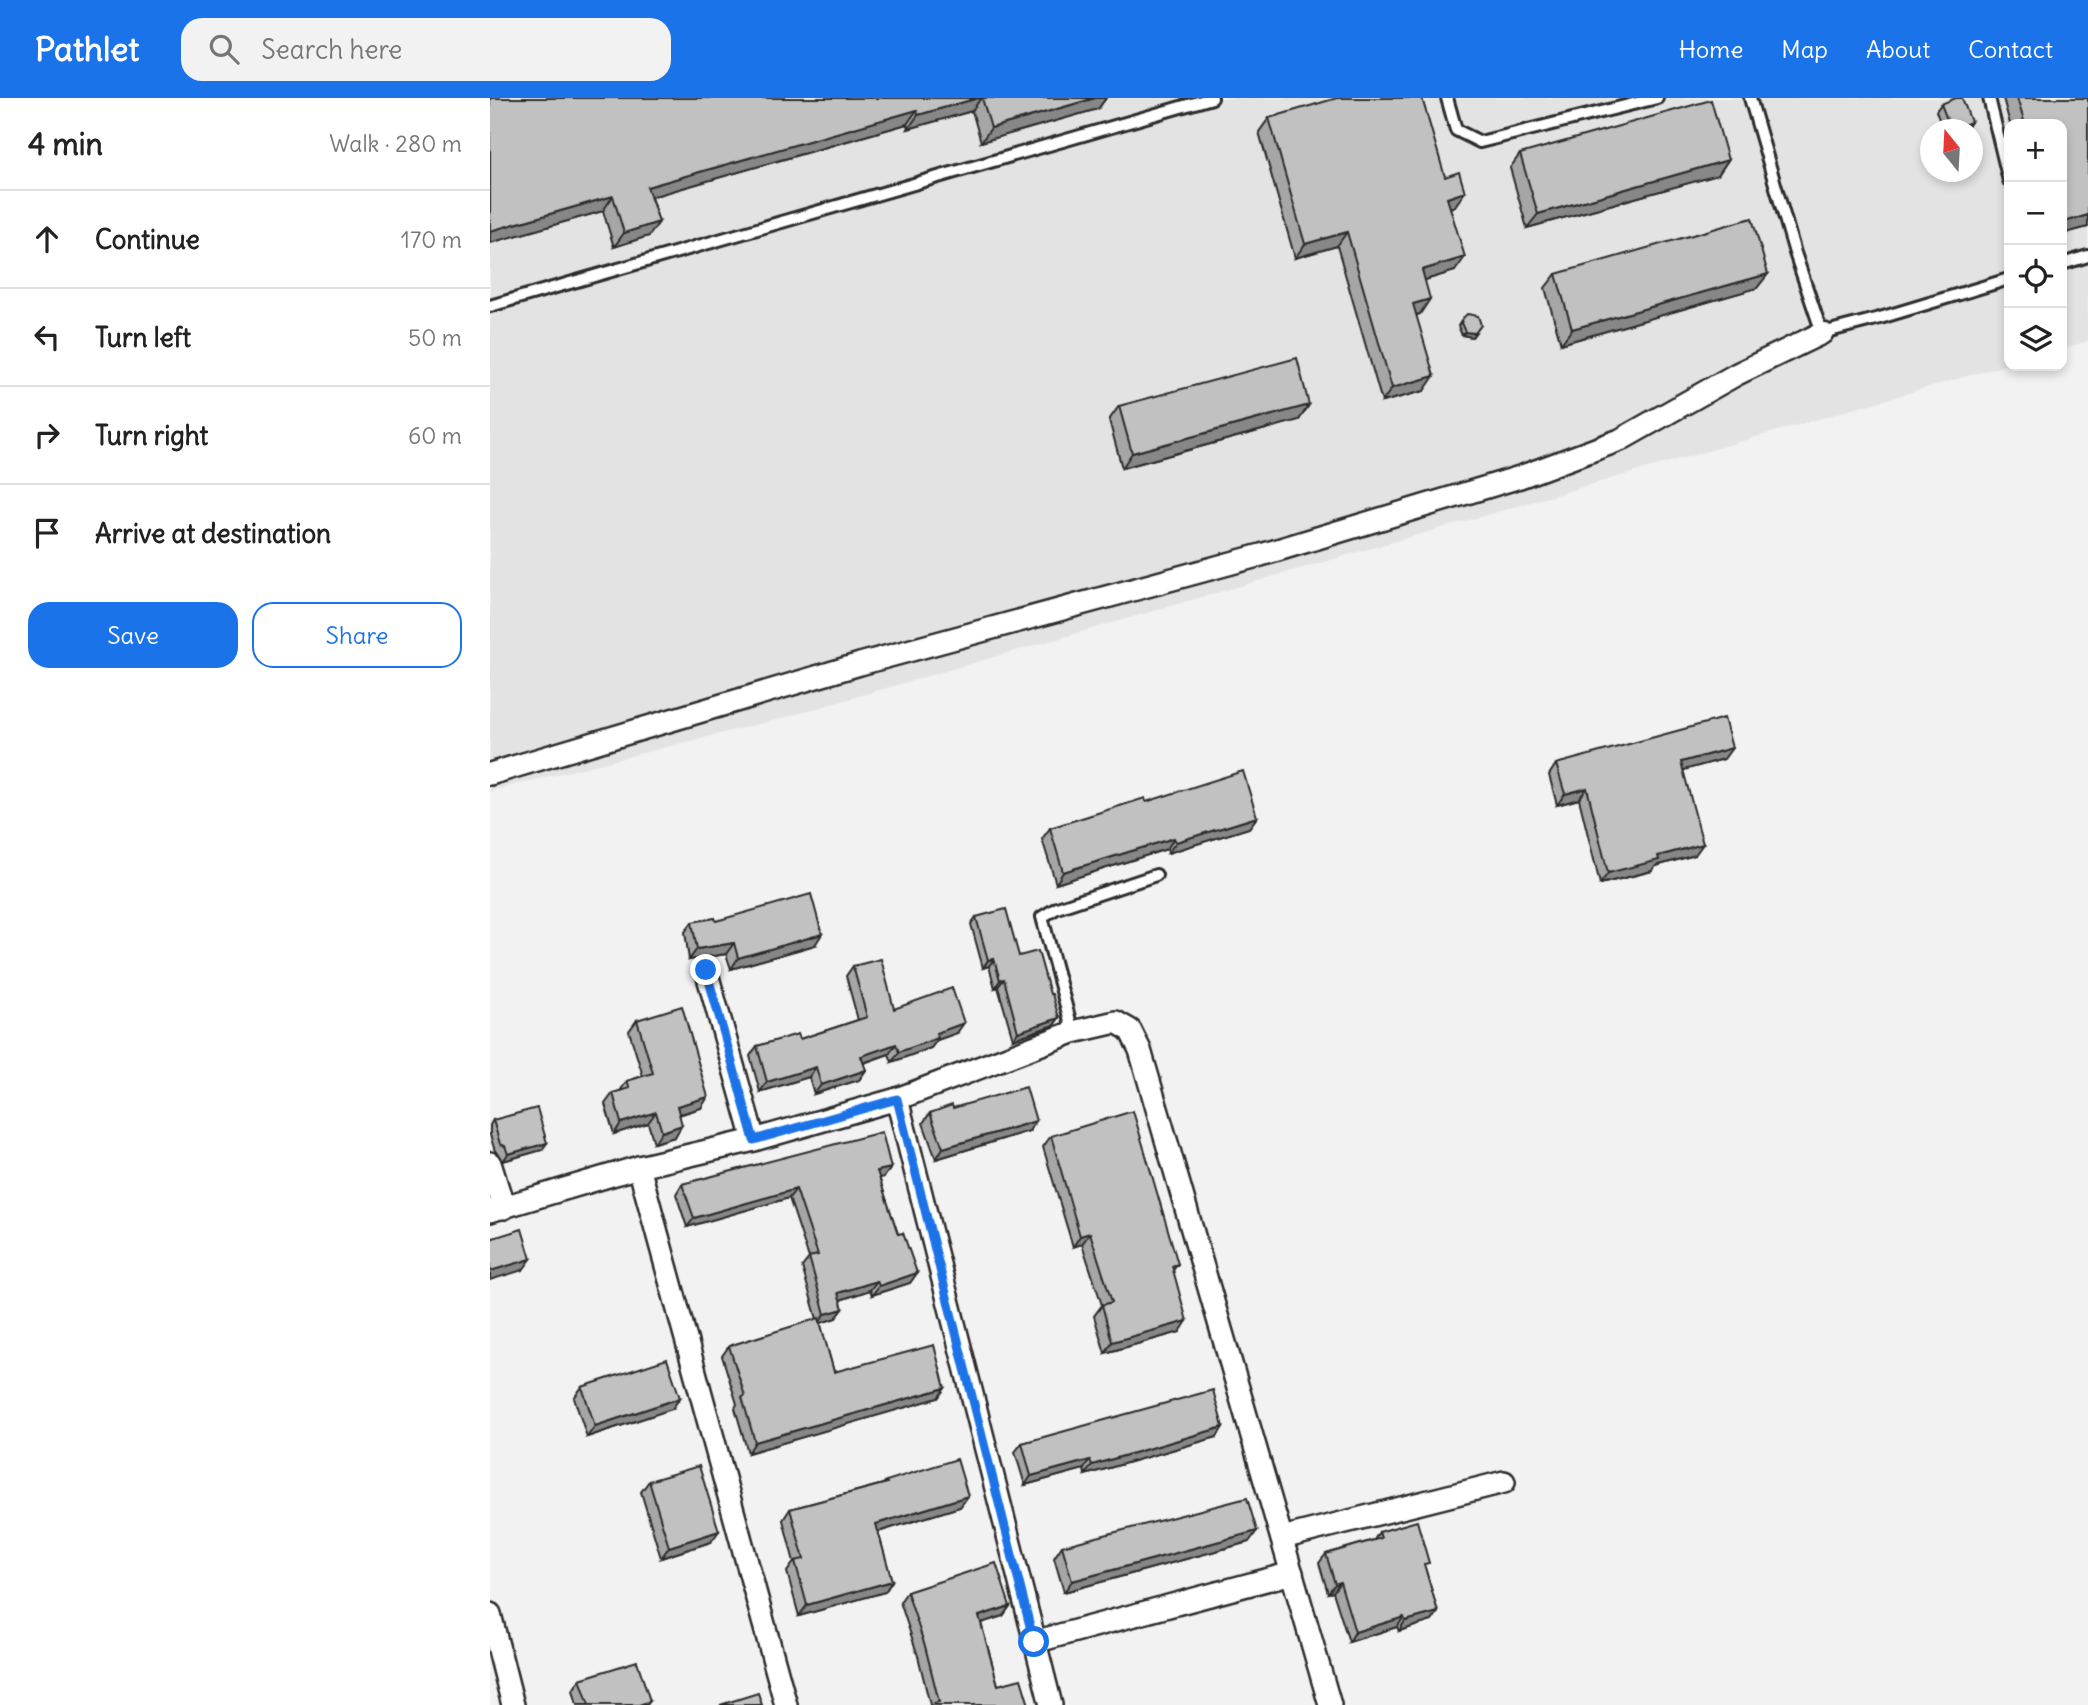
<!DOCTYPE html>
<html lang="en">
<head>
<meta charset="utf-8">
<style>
	body { margin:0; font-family:Delius,sans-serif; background:#f2f2f2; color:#222 }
	.controls { position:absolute; right:21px; top:21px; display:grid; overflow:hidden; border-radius:14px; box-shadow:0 4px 10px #0003 }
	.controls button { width:63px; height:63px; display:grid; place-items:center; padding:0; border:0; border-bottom:2px solid #e0e0e0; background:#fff; color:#222; font:35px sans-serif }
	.compass { position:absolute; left:1430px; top:21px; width:63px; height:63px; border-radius:50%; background:#fff; box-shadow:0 4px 10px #0003; rotate:342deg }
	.stop { position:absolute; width:21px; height:21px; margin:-16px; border:5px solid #1a73e8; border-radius:50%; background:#fff }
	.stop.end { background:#1a73e8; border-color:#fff; box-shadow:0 2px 7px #0008 }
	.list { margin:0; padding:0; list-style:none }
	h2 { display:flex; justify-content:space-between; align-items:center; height:91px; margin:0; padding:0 28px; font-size:30px }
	h2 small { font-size:23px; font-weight:400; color:#767676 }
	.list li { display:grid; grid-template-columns:46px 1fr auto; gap:21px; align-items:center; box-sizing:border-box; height:98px; padding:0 28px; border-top:2px solid #e0e0e0 }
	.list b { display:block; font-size:26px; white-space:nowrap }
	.list em { font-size:23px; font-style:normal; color:#767676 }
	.actions { display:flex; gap:14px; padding:21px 28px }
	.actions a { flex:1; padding:16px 0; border:2px solid #1a73e8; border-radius:21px; text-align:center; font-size:24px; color:#1a73e8 }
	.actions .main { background:#1a73e8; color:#fff }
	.icon { flex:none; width:38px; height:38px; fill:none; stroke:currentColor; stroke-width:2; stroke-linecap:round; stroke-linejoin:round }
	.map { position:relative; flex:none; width:1598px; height:1607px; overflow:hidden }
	header { display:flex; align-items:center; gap:42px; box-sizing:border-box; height:98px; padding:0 35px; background:#1a73e8; color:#fff }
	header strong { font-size:33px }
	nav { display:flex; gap:38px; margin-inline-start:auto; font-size:24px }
	.search { width:490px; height:63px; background:#f2f2f2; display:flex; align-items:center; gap:18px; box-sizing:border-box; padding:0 24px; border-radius:21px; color:#767676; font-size:26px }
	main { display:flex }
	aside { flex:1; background:#fff }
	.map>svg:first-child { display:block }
	.built { fill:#e3e3e3; fill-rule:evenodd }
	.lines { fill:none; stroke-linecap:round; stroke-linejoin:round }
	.service-casing { stroke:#2b2b2b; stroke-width:16 }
	.minor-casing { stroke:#2b2b2b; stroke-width:26 }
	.service { stroke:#fff; stroke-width:10 }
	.minor { stroke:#fff; stroke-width:21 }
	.wall { fill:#a6a6a6; stroke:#2b2b2b; stroke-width:2 }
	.shaded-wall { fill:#878787; stroke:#2b2b2b; stroke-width:2 }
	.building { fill:#c1c1c1; stroke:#2b2b2b; stroke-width:2 }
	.route { stroke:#1a73e8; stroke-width:9 }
</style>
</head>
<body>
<header>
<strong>Pathlet</strong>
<div class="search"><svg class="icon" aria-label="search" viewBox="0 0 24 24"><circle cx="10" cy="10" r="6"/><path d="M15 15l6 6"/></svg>Search here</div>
<nav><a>Home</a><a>Map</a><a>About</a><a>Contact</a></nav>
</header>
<main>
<aside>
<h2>4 min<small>Walk · 280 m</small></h2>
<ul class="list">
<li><svg class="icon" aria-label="ahead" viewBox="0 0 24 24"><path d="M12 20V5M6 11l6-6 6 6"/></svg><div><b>Continue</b></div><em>170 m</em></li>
<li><svg class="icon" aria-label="left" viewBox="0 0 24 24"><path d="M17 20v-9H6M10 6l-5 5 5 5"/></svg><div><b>Turn left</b></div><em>50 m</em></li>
<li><svg class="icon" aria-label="right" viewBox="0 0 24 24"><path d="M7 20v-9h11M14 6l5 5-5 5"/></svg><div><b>Turn right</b></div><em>60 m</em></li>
<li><svg class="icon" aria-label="arrive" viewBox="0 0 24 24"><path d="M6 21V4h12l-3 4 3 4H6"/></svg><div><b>Arrive at destination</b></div></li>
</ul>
<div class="actions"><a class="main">Save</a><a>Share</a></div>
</aside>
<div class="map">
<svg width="1598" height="1607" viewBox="0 0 1598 1607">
	<rect width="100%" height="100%" fill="#f2f2f2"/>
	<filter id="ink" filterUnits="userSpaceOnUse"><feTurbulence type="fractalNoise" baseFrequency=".0143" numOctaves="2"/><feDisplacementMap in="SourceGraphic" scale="14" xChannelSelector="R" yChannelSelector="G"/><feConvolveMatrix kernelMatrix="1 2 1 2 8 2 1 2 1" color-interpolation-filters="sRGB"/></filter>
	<g filter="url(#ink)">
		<path class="built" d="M 0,0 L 1598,0 L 1598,243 L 1572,251 L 1572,26 L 1519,26 L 1519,266 L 293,620 L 0,693 ZM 1440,32 L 1482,32 L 1482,74 L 1440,74 Z"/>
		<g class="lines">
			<defs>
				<g id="service">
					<path d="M 957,0 L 966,32 L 990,44 L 1167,0"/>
					<path d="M 1260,0 L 1305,155 L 1332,235 L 1390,220 L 1519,181"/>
					<path d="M 1499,0 L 1519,83"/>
					<path d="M 1572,166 L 1598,158"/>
					<path d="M 0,208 L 722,0"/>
					<path d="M 583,934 L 552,819 L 567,810 L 666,777"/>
				</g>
				<g id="minor">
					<path d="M 0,676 L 370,566 L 771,457 L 1030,379 L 1130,342 L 1247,276 L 1332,235"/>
					<path d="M 216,872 L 264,1042"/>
					<path d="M 407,1001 L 561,1607"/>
					<path d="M 0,1065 L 14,1110"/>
					<path d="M 149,1069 L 296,1607"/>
					<path d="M 0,1113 L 149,1069 L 264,1042 L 407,1001 L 583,934 L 626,924 L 640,932 L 650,952 L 840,1607"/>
					<path d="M 792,1440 L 1014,1384"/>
					<path d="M 0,1516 L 23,1607"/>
					<path d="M 544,1544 L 802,1475"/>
				</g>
			</defs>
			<use href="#service" class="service-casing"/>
			<use href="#minor" class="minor-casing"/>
			<use href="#service" class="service"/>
			<use href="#minor" class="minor"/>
		</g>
		<g class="wall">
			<path d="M 0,0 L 616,0 L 608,11 L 491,44 L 482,13 L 418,31 L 417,26 L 161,99 L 169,124 L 159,138 L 124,149 L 113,113 L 0,145 Z"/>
			<path d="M 1513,0 L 1598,0 L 1598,129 L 1572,136 L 1572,26 L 1520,26 Z"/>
			<path d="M 1451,6 L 1476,32 L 1453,32 L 1446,13 Z"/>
			<path d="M 779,20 L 955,79 L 965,108 L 960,110 L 965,173 L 935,182 L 930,216 L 926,217 L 934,293 L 892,304 L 847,148 L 805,160 L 769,34 Z"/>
			<path d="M 1030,56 L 1238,62 L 1228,77 L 1037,130 L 1020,70 Z"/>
			<path d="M 1066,176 L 1278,176 L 1267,190 L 1071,246 L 1055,190 Z"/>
			<path d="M 973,220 L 991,227 L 982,239 L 972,237 L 968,228 Z"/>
			<path d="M 819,307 L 809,322 L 632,370 L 619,322 L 629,308 Z"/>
			<path d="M 1234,661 L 1193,672 L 1205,757 L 1166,768 L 1162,773 L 1110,786 L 1089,701 L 1067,707 L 1059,677 L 1066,666 Z"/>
			<path d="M 656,704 L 767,719 L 759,730 L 678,755 L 677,751 L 566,786 L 552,741 L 560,730 Z"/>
			<path d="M 486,819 L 529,858 L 560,896 L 569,920 L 564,927 L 523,941 L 508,889 L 505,890 L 499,868 L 493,870 L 481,826 Z"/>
			<path d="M 226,823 L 325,847 L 241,871 L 236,856 L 199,862 L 195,834 L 202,824 Z"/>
			<path d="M 363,868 L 404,911 L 467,935 L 447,942 L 441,950 L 402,964 L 399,956 L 374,965 L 376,972 L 369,982 L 324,996 L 319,979 L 270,994 L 260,958 L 267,948 L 310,941 L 368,922 L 356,878 Z"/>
			<path d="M 147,922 L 211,1010 L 189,1017 L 185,1039 L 164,1045 L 158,1025 L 124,1036 L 115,1006 L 123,995 L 130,993 L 137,983 L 153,978 L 139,933 Z"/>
			<path d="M 463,1010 L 539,1033 L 446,1061 L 433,1025 L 440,1015 Z"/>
			<path d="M 3,1022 L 52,1052 L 13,1063 L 9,1056 L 5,1053 L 0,1037 L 0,1027 Z"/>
			<path d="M 561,1038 L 688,1166 L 683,1172 L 690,1234 L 615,1255 L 604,1218 L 612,1207 L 592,1146 L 583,1149 L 553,1049 Z"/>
			<path d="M 401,1070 L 394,1079 L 389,1080 L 408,1136 L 427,1175 L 420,1185 L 382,1197 L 380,1192 L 350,1202 L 353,1211 L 346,1220 L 330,1225 L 344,1274 L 455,1290 L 448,1300 L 258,1355 L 245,1310 L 247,1306 L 232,1258 L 239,1248 L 327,1221 L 312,1169 L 319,1160 L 299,1100 L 197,1129 L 186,1096 L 192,1086 Z"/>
			<path d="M 92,1289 L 182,1311 L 97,1339 L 84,1300 Z"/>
			<path d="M 727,1339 L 595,1377 L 594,1371 L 535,1387 L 525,1354 L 532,1345 Z"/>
			<path d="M 159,1383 L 221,1444 L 171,1460 L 151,1394 Z"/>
			<path d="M 396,1383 L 478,1398 L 470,1409 L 388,1434 L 402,1483 L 395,1494 L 309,1518 L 297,1474 L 304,1464 L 293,1422 L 300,1411 L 393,1386 Z"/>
			<path d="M 889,1434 L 935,1470 L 948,1514 L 942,1523 L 909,1533 L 907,1529 L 859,1544 L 843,1494 L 838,1495 L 829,1465 L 836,1456 L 884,1442 Z"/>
			<path d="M 759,1444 L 574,1494 L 564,1460 L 572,1448 Z"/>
			<path d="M 417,1494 L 520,1508 L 513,1518 L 491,1525 L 508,1587 L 539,1607 L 440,1607 L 428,1558 L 410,1504 Z"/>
			<path d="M 90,1581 L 160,1603 L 157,1607 L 87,1607 L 83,1592 Z"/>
		</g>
		<g class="shaded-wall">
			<path d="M 488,0 L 491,0 L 482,13 L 418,31 L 428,17 Z"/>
			<path d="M 605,0 L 616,0 L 608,11 L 491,44 L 501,30 Z"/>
			<path d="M 427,12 L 417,26 L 147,103 L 157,89 Z"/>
			<path d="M 1481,24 L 1476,32 L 1461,32 Z"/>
			<path d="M 1238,62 L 1228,77 L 1037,130 L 1048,116 Z"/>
			<path d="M 975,94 L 965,108 L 948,114 L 957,100 Z"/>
			<path d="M 123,98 L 113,113 L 0,145 L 0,133 Z"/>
			<path d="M 1598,117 L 1598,129 L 1572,136 L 1572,127 L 1574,124 Z"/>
			<path d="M 169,124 L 159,138 L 124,149 L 134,135 Z"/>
			<path d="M 857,134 L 847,148 L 805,160 L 815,146 Z"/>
			<path d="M 975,159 L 965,173 L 922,186 L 932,172 Z"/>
			<path d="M 1278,176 L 1267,190 L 1071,246 L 1082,231 Z"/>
			<path d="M 940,201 L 930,216 L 913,220 L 923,206 Z"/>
			<path d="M 975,234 L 985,235 L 982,239 L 972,237 Z"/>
			<path d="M 944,278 L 934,293 L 892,304 L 902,290 Z"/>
			<path d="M 819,307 L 809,322 L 632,370 L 642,355 Z"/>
			<path d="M 1242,650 L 1234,661 L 1183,675 L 1191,664 Z"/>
			<path d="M 1097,690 L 1089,701 L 1067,707 L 1075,696 Z"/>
			<path d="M 767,719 L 759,730 L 678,755 L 686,744 Z"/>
			<path d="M 684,740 L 677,751 L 566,786 L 573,774 Z"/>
			<path d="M 1213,746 L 1205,757 L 1166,768 L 1162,773 L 1110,786 L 1118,775 L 1168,758 Z"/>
			<path d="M 332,836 L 325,847 L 241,871 L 248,860 Z"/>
			<path d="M 244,845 L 236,856 L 199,862 L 207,851 Z"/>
			<path d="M 504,861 L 499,868 L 493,870 L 498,862 Z"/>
			<path d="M 514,881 L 508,889 L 505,890 L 510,882 Z"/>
			<path d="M 569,920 L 564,927 L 523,941 L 528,934 Z"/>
			<path d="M 474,925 L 467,935 L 447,942 L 441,950 L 402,964 L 409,954 L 446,935 Z"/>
			<path d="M 406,946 L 399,956 L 364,968 L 371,958 Z"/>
			<path d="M 326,969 L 319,979 L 270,994 L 277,984 Z"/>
			<path d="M 376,972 L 369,982 L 324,996 L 331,987 Z"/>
			<path d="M 218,999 L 211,1010 L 179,1019 L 187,1008 Z"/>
			<path d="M 166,1014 L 158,1025 L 124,1036 L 131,1025 Z"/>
			<path d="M 546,1023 L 539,1033 L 446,1061 L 453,1050 Z"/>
			<path d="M 192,1027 L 185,1039 L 164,1045 L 172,1034 Z"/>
			<path d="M 57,1045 L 52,1052 L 13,1063 L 18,1056 Z"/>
			<path d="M 401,1070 L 394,1079 L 380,1083 L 387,1073 Z"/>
			<path d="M 306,1091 L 299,1100 L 197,1129 L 204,1120 Z"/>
			<path d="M 600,1135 L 592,1146 L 583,1149 L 590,1138 Z"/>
			<path d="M 41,1161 L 33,1172 L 0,1182 L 0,1173 Z"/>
			<path d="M 427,1175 L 420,1185 L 382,1197 L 389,1188 Z"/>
			<path d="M 387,1183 L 380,1192 L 341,1205 L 348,1195 Z"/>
			<path d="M 353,1211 L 346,1220 L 328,1226 L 335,1216 Z"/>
			<path d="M 697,1223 L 690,1234 L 615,1255 L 622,1244 Z"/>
			<path d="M 455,1290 L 448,1300 L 258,1355 L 265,1344 Z"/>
			<path d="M 190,1300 L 182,1311 L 97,1339 L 105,1328 Z"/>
			<path d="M 733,1329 L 727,1339 L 595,1377 L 602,1367 Z"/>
			<path d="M 600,1362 L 594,1371 L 535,1387 L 541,1378 Z"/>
			<path d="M 478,1398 L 470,1409 L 378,1437 L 386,1426 Z"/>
			<path d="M 229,1433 L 221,1444 L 171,1460 L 179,1449 Z"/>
			<path d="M 767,1433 L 759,1444 L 574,1494 L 582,1483 Z"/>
			<path d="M 402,1483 L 395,1494 L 309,1518 L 317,1507 Z"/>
			<path d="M 850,1484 L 843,1494 L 838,1495 L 845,1486 Z"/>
			<path d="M 520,1508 L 513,1518 L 482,1528 L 489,1518 Z"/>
			<path d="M 948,1514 L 942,1523 L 909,1533 L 915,1523 Z"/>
			<path d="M 914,1519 L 907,1529 L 859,1544 L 865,1534 Z"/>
		</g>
		<g class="building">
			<path d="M 0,0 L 488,0 L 428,17 L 427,12 L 157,89 L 169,124 L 134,135 L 123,98 L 0,133 Z"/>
			<path d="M 492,0 L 605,0 L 501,30 Z"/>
			<path d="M 847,0 L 932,0 L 955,79 L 969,74 L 975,94 L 957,100 L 975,159 L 932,172 L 940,201 L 923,206 L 944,278 L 902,290 L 857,134 L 815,146 L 779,20 Z"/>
			<path d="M 1466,0 L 1472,0 L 1481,24 L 1461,32 L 1451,6 Z"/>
			<path d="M 1527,0 L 1598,0 L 1598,117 L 1574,124 L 1572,117 L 1572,26 L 1535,26 Z"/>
			<path d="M 1221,2 L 1238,62 L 1048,116 L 1030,56 Z"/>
			<path d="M 1262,120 L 1278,176 L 1082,231 L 1066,176 Z"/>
			<path d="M 977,216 L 988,218 L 991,227 L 985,235 L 975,234 L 971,225 L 973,220 Z"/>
			<path d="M 807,260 L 819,307 L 642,355 L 629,308 Z"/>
			<path d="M 1234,620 L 1242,650 L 1191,664 L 1213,746 L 1168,758 L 1169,762 L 1118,775 L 1097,690 L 1075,696 L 1066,666 Z"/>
			<path d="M 753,673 L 767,719 L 686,744 L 684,740 L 573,774 L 560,730 L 655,700 L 656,704 Z"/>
			<path d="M 321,796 L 332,836 L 248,860 L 244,845 L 207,851 L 202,824 L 225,820 L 226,823 Z"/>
			<path d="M 516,811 L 529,858 L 548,853 L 560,896 L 562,896 L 569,920 L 528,934 L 514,881 L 510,882 L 504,861 L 498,862 L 486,819 Z"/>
			<path d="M 391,861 L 404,911 L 462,890 L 474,925 L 446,935 L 448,940 L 409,954 L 406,946 L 371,958 L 376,972 L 331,987 L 326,969 L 277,984 L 267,948 L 308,936 L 310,941 L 377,919 L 363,868 Z"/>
			<path d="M 192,908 L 218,999 L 187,1008 L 192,1027 L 172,1034 L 166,1014 L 131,1025 L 123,995 L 140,990 L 137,983 L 163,975 L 147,922 Z"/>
			<path d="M 536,989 L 546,1023 L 453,1050 L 440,1015 L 462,1007 L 463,1010 Z"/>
			<path d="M 47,1010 L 57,1045 L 18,1056 L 15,1048 L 10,1046 L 3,1022 Z"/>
			<path d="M 643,1013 L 688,1166 L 682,1168 L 697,1223 L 622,1244 L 612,1207 L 622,1204 L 600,1135 L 590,1138 L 561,1038 Z"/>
			<path d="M 392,1034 L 401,1070 L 387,1073 L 408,1136 L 413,1135 L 427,1175 L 389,1188 L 387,1183 L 348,1195 L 353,1211 L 335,1216 L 319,1159 L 328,1157 L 306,1091 L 204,1120 L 192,1086 Z"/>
			<path d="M 32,1131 L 41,1161 L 0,1173 L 0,1141 Z"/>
			<path d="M 329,1220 L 344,1274 L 444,1247 L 455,1290 L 265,1344 L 252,1299 L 255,1298 L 239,1248 Z"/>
			<path d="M 177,1261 L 190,1300 L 105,1328 L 92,1289 Z"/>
			<path d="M 723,1292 L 733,1329 L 602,1367 L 600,1362 L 541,1378 L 532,1345 Z"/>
			<path d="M 467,1361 L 478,1398 L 386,1426 L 402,1483 L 317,1507 L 305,1463 L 314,1461 L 300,1411 L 397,1385 L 396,1383 Z"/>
			<path d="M 209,1368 L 229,1433 L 179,1449 L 159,1383 Z"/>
			<path d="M 757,1400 L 767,1433 L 582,1483 L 572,1448 Z"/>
			<path d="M 927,1423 L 939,1465 L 934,1466 L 948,1514 L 915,1523 L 914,1519 L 865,1534 L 850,1484 L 845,1486 L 836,1456 L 891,1440 L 889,1434 Z"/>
			<path d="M 506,1465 L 520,1508 L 489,1518 L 508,1587 L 531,1581 L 539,1607 L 445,1607 L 444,1605 L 449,1604 L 435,1548 L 417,1494 Z"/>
			<path d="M 147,1563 L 160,1603 L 149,1607 L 99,1607 L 90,1581 Z"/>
			<path d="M 268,1595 L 272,1607 L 230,1607 Z"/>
		</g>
	</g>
	<g class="lines" filter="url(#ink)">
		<path class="route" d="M 216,872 L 264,1042 L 407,1001 L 544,1544"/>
	</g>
</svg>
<div class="controls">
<button>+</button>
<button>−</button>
<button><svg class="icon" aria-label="locate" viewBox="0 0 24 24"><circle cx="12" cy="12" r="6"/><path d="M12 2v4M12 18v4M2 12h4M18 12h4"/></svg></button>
<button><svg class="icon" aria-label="layers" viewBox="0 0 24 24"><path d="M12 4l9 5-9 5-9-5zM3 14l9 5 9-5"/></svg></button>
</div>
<svg class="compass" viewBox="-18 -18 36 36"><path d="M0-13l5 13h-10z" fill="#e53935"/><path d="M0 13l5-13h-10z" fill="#767676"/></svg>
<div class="stop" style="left:544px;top:1544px"></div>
<div class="stop end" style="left:216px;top:872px"></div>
</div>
</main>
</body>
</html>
